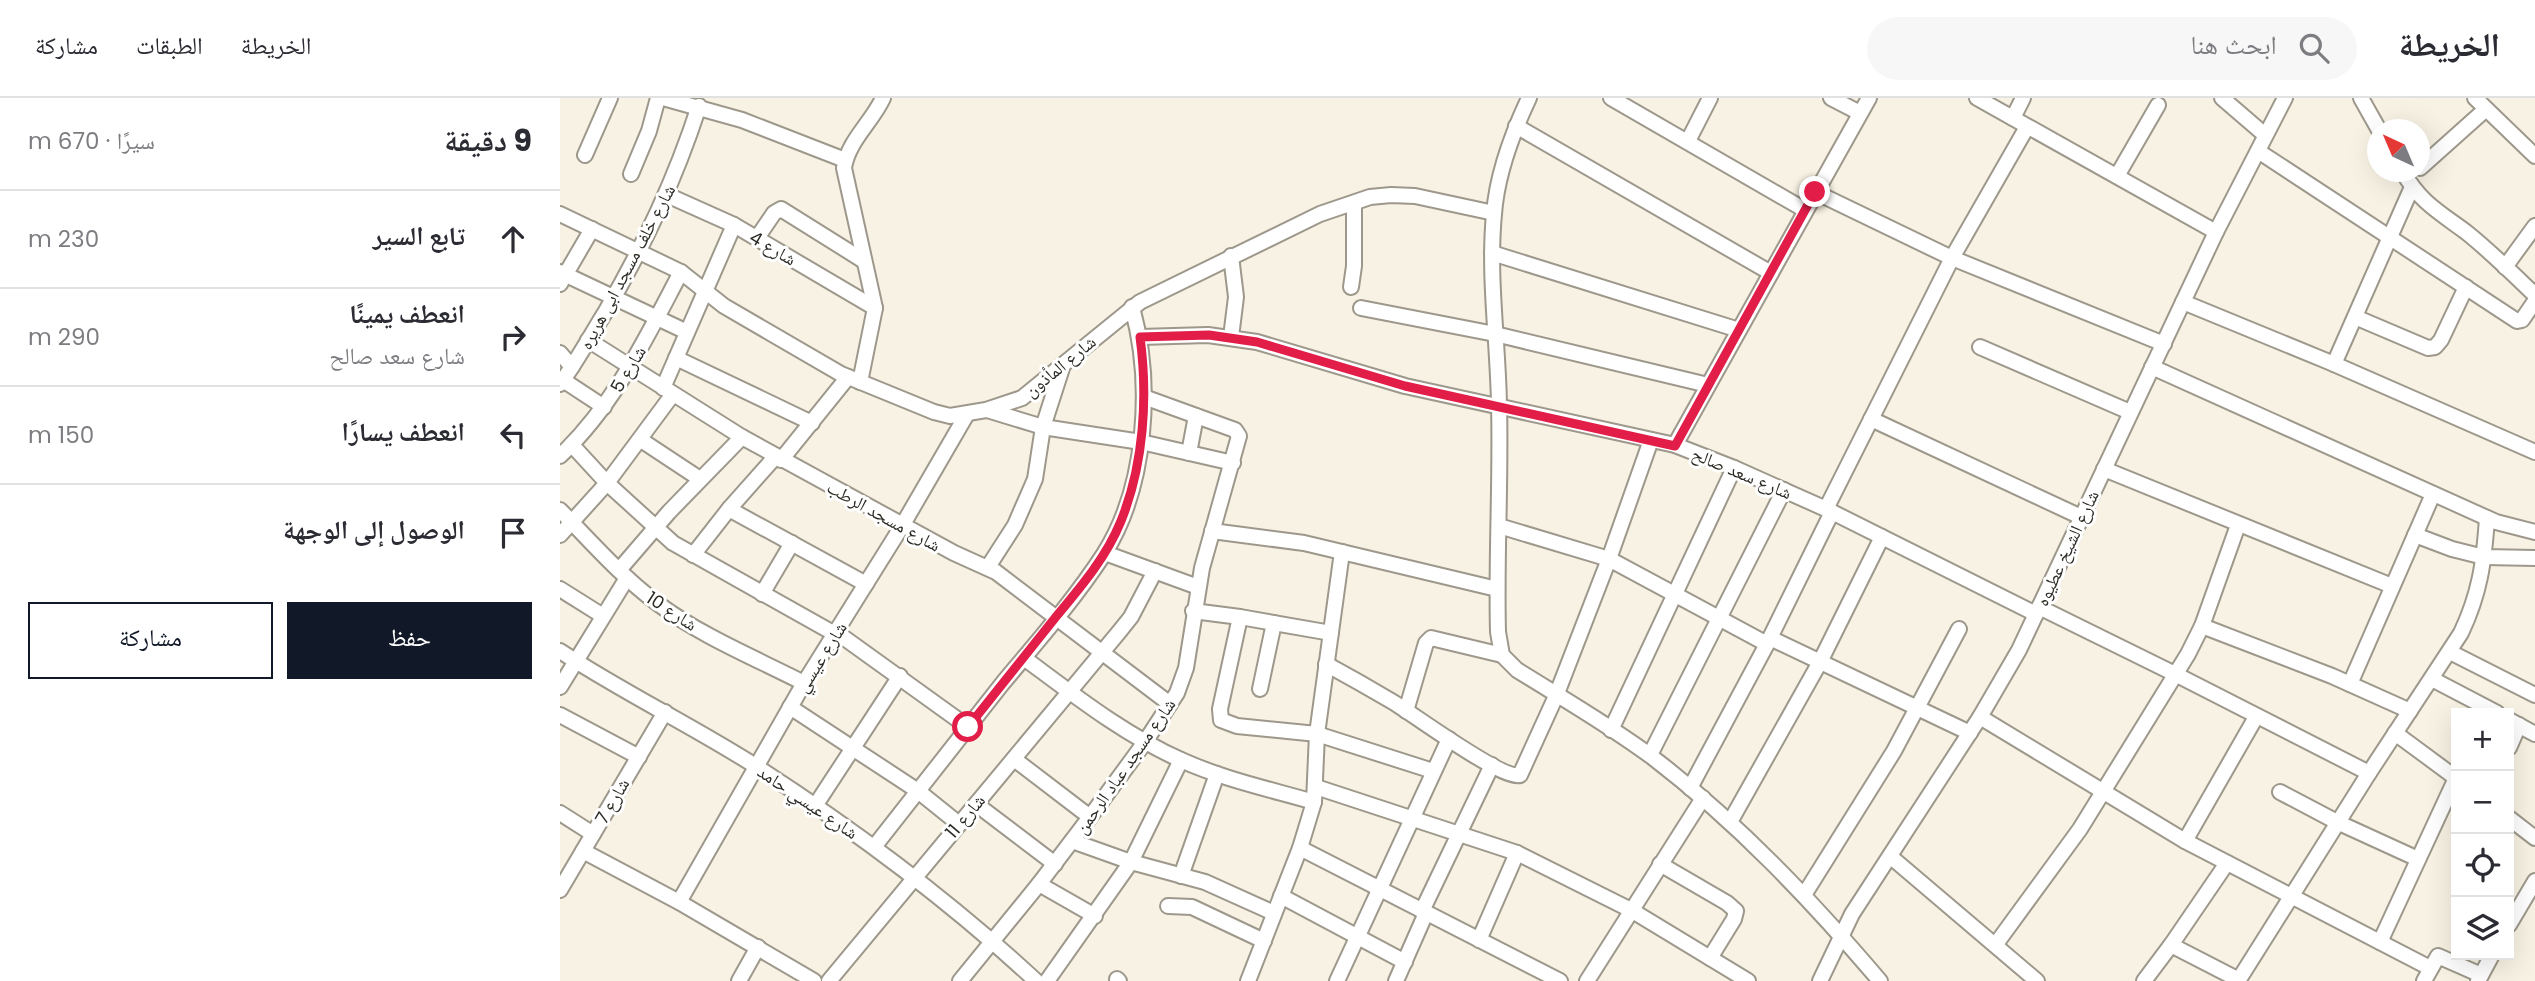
<!DOCTYPE html>
<html lang="ar">
<head>
<meta charset="utf-8">
<style>
	body { margin:0; font-family:Poppins,"Noto Naskh Arabic",sans-serif; background:#f7f7f7; color:#2b2b33; direction:rtl }
	.controls { position:absolute; right:21px; bottom:21px; display:grid; overflow:hidden; border-radius:0px; box-shadow:0 7px 28px #0002 }
	.controls button { width:63px; height:63px; display:grid; place-items:center; padding:0; border:0; border-bottom:2px solid #e1e1e2; background:#fff; color:#2b2b33; font:35px sans-serif }
	.compass { position:absolute; left:1807px; top:21px; width:63px; height:63px; border-radius:50%; background:#fff; box-shadow:0 7px 28px #0002; rotate:316deg }
	.stop { position:absolute; width:21px; height:21px; margin:-16px; border:5px solid #e11d48; border-radius:50%; background:#fff }
	.stop.end { background:#e11d48; border-color:#fff; box-shadow:0 2px 7px #0008 }
	.list { margin:0; padding:0; list-style:none }
	h2 { display:flex; justify-content:space-between; align-items:center; height:91px; margin:0; padding:0 28px; font-size:30px }
	h2 small { font-size:23px; font-weight:400; color:#7c7c81 }
	.list li { display:grid; grid-template-columns:46px 1fr auto; gap:21px; align-items:center; box-sizing:border-box; height:98px; padding:0 28px; border-top:2px solid #e1e1e2 }
	.list b { display:block; font-size:26px; white-space:nowrap }
	.list p { margin:0; font-size:23px; white-space:nowrap; color:#7c7c81 }
	.list em { font-size:23px; font-style:normal; color:#7c7c81 }
	.actions { display:flex; gap:14px; padding:21px 28px }
	.actions a { flex:1; padding:16px 0; border:2px solid #111827; border-radius:0px; text-align:center; font-size:24px; color:#111827 }
	.actions .main { background:#111827; color:#fff }
	.icon { flex:none; width:38px; height:38px; fill:none; stroke:currentColor; stroke-width:2; stroke-linecap:round; stroke-linejoin:round }
	.map { position:relative; flex:none; width:1975px; height:883px; overflow:hidden; direction:ltr }
	header { display:flex; align-items:center; gap:42px; box-sizing:border-box; height:98px; padding:0 35px; background:#fff; border-bottom:2px solid #e1e1e2 }
	header strong { font-size:33px }
	nav { display:flex; gap:38px; margin-inline-start:auto; font-size:24px }
	.search { width:490px; height:63px; background:#f7f7f7; display:flex; align-items:center; gap:18px; box-sizing:border-box; padding:0 24px; border-radius:38px; color:#7c7c81; font-size:26px }
	main { display:flex }
	aside { flex:1; background:#fff }
	.map>svg:first-child { display:block }
	.lines { fill:none; stroke-linecap:round; stroke-linejoin:round }
	.minor-casing { stroke:#9d988b; stroke-width:18 }
	.minor { stroke:#fff; stroke-width:14 }
	.route { stroke:#e11d48; stroke-width:9 }
	.labels { text-anchor:middle; dominant-baseline:central; stroke-width:6; stroke-linejoin:round; paint-order:stroke }
	.street-label { font-size:18px; fill:#2c2b25; stroke:#fff }
</style>
</head>
<body>
<header>
<strong>الخريطة</strong>
<div class="search"><svg class="icon" aria-label="search" viewBox="0 0 24 24"><circle cx="10" cy="10" r="6"/><path d="M15 15l6 6"/></svg>ابحث هنا</div>
<nav><a>الخريطة</a><a>الطبقات</a><a>مشاركة</a></nav>
</header>
<main>
<div class="map">
<svg width="1975" height="883" viewBox="0 0 1975 883">
	<rect width="100%" height="100%" fill="#f7f2e3"/>
	<g class="lines">
		<defs>
			<g id="minor">
				<path d="M 103,0 L 182,22 L 285,62"/>
				<path d="M 969,0 C 952,36 937,76 934,116 C 928,179 938,243 939,307 C 941,383 936,458 938,534 L 942,557 L 957,572 C 1002,600 1049,627 1092,659 C 1177,724 1251,802 1320,883"/>
				<path d="M 1051,0 L 1245,112"/>
				<path d="M 1271,0 L 1300,15"/>
				<path d="M 1417,0 L 1656,134"/>
				<path d="M 1662,0 L 1705,37"/>
				<path d="M 1801,0 L 1819,32"/>
				<path d="M 1915,0 L 1975,58"/>
				<path d="M 1453,20 L 1463,0"/>
				<path d="M 956,28 L 1211,175 L 1309,0"/>
				<path d="M 1128,43 L 1150,0"/>
				<path d="M 1698,53 L 1957,223 L 1962,222 L 1975,203"/>
				<path d="M 25,57 L 50,0"/>
				<path d="M 1860,70 L 1926,11"/>
				<path d="M 1843,74 C 1860,104 1879,114 1906,134 C 1930,153 1953,176 1975,197"/>
				<path d="M 71,76 L 89,33 L 98,0"/>
				<path d="M 1557,78 L 1598,7"/>
				<path d="M 1255,94 L 1392,160 L 1604,246"/>
				<path d="M 107,97 L 174,127 L 315,210"/>
				<path d="M 0,116 L 121,174 L 164,208 L 281,276 L 374,314 L 390,318 L 426,312 L 462,300 L 580,204 L 760,116 L 810,99 L 831,97 L 855,98 L 934,115"/>
				<path d="M 197,140 L 214,115 L 221,111 L 304,163"/>
				<path d="M 932,155 L 1179,232"/>
				<path d="M 671,158 L 676,199 L 671,239"/>
				<path d="M 1945,169 L 1975,128"/>
				<path d="M 0,174 L 127,234"/>
				<path d="M 0,186 L 32,131"/>
				<path d="M 791,189 L 794,168 L 794,105"/>
				<path d="M 1623,204 L 1774,266 L 1975,354"/>
				<path d="M 801,210 L 935,236 L 1148,287"/>
				<path d="M 1795,219 L 1868,250 L 1875,249 L 1881,242 L 1906,189"/>
				<path d="M 580,239 L 648,237 L 697,244 L 845,288 L 1115,347 L 1174,370 L 1266,411 L 1476,516"/>
				<path d="M 28,242 L 182,339 L 394,455 L 436,474 L 610,606"/>
				<path d="M 1420,249 L 1570,314"/>
				<path d="M 0,255 L 12,269"/>
				<path d="M 116,260 L 252,325"/>
				<path d="M 1774,266 L 1852,89"/>
				<path d="M 1592,269 L 1936,424 L 1975,434"/>
				<path d="M 3,282 L 44,309"/>
				<path d="M 300,284 L 315,210 L 284,70 C 288,43 312,24 323,0"/>
				<path d="M 0,286 C 17,263 31,237 46,213 C 85,145 115,82 139,8"/>
				<path d="M 103,290 L 174,127"/>
				<path d="M 427,312 L 483,329 L 581,344 L 673,365"/>
				<path d="M 1311,321 L 1521,419"/>
				<path d="M 81,342 L 140,381"/>
				<path d="M 12,347 L 47,385 L 113,445 L 275,536"/>
				<path d="M 1115,347 L 1211,175"/>
				<path d="M 629,355 L 636,318"/>
				<path d="M 0,358 C 55,306 86,240 121,174"/>
				<path d="M 221,362 L 288,279"/>
				<path d="M 1544,371 L 1832,488"/>
				<path d="M 169,411 L 306,486"/>
				<path d="M 1266,411 L 1392,160 L 1467,29"/>
				<path d="M 0,412 C 31,444 62,479 97,505 C 141,538 195,560 244,585"/>
				<path d="M 939,428 L 1049,461 L 1207,546"/>
				<path d="M 652,433 L 744,445 L 937,491"/>
				<path d="M 0,437 L 47,385 L 113,296"/>
				<path d="M 1855,437 L 1892,451 L 1924,459 L 1975,460"/>
				<path d="M 545,455 L 638,489"/>
				<path d="M 133,457 L 169,411 L 216,358"/>
				<path d="M 428,469 L 455,427 L 475,381 L 483,329 L 503,267"/>
				<path d="M 59,472 L 109,414 L 182,339"/>
				<path d="M 0,491 L 43,518"/>
				<path d="M 202,496 L 232,445"/>
				<path d="M 1479,509 L 1615,576 L 1809,675"/>
				<path d="M 633,513 L 680,519 L 771,535"/>
				<path d="M 680,519 L 660,611 L 661,622 L 677,628 L 757,636 L 873,673"/>
				<path d="M 1642,528 L 1772,578 L 1850,613"/>
				<path d="M 276,534 L 408,629"/>
				<path d="M 1210,540 L 1410,635"/>
				<path d="M 0,553 C 64,595 133,628 197,669 C 296,733 390,803 476,883"/>
				<path d="M 1890,554 L 1975,597"/>
				<path d="M 464,560 C 514,597 563,636 621,662 C 663,681 709,691 754,704"/>
				<path d="M 766,566 C 788,578 811,591 833,604 C 853,616 942,682 960,677 L 996,598 L 1049,461 L 1091,342"/>
				<path d="M 1872,581 L 1937,615"/>
				<path d="M 1790,586 L 1873,396"/>
				<path d="M 0,589 L 67,480"/>
				<path d="M 700,591 L 714,525"/>
				<path d="M 230,609 L 358,693 L 399,726"/>
				<path d="M 846,613 L 866,545 L 871,540 L 942,557"/>
				<path d="M 0,617 L 79,659"/>
				<path d="M 1420,619 L 1625,743 L 1870,870"/>
				<path d="M 1949,622 L 1975,636"/>
				<path d="M 1051,632 L 1174,370"/>
				<path d="M 1835,635 L 1896,680"/>
				<path d="M 1949,650 L 1959,627"/>
				<path d="M 1090,657 L 1224,392"/>
				<path d="M 454,661 L 530,719"/>
				<path d="M 756,689 L 957,755 L 1071,812 L 1188,883"/>
				<path d="M 1130,690 L 1207,546 L 1272,414"/>
				<path d="M 1720,694 L 1777,724 L 1858,761"/>
				<path d="M 416,706 L 495,766"/>
				<path d="M 255,708 L 340,578"/>
				<path d="M 0,715 L 33,736"/>
				<path d="M 1949,720 L 1975,740"/>
				<path d="M 1170,724 L 1260,564 L 1322,439"/>
				<path d="M 512,743 L 571,764 L 645,784 L 714,815"/>
				<path d="M 1625,743 L 1696,619"/>
				<path d="M 314,749 C 357,695 399,640 442,586 C 477,544 514,502 544,456 C 587,388 593,285 572,209"/>
				<path d="M 740,750 L 1000,883"/>
				<path d="M 23,753 L 119,804 L 254,883"/>
				<path d="M 1331,759 L 1477,883"/>
				<path d="M 1100,766 L 1167,805 L 1176,813 L 1174,821 L 1150,860"/>
				<path d="M 621,778 L 657,676"/>
				<path d="M 479,786 L 535,818"/>
				<path d="M 0,792 L 105,614"/>
				<path d="M 1244,797 L 1334,653 L 1399,531"/>
				<path d="M 721,798 L 845,864"/>
				<path d="M 119,804 L 244,585 L 342,428 L 407,316"/>
				<path d="M 608,808 L 632,809 L 704,843"/>
				<path d="M 862,813 L 932,667"/>
				<path d="M 1949,827 L 1975,783"/>
				<path d="M 919,842 L 957,755"/>
				<path d="M 1820,844 L 1896,680"/>
				<path d="M 1436,846 L 1520,731 L 1628,556 L 1642,528 L 1678,427"/>
				<path d="M 1611,847 L 1679,882"/>
				<path d="M 557,881 L 559,883"/>
				<path d="M 179,883 L 198,849"/>
				<path d="M 269,883 L 559,534 L 571,519 L 595,473"/>
				<path d="M 400,883 L 479,786 L 530,719 L 585,644 L 617,595 L 626,570 L 642,470 L 679,338 L 675,332 L 584,299"/>
				<path d="M 487,883 L 571,764 L 621,662"/>
				<path d="M 688,883 L 740,750 L 754,704 L 757,636 L 782,454"/>
				<path d="M 777,883 L 889,641"/>
				<path d="M 836,883 L 866,815"/>
				<path d="M 1027,883 L 1143,700"/>
				<path d="M 1260,883 L 1292,816 L 1420,619 L 1459,552 L 1656,134 L 1725,0"/>
				<path d="M 1584,883 L 1611,847 L 1667,765"/>
				<path d="M 1678,883 L 1809,675 L 1901,535 C 1920,495 1924,464 1927,420"/>
				<path d="M 1864,883 L 1878,858 L 1921,877"/>
				<path d="M 1918,883 L 1932,857"/>
			</g>
		</defs>
		<use href="#minor" class="minor-casing"/>
		<use href="#minor" class="minor"/>
	</g>
	<g class="lines">
		<path class="route" d="M 408,629 C 437,593 466,556 495,520 C 520,490 546,460 561,423 C 584,366 588,299 580,239 L 649,237 L 697,244 L 845,288 L 1115,348 L 1255,94"/>
	</g>
	<g class="labels">
		<g class="street-label">
			<text transform="translate(213 150) rotate(30)">شارع 4</text>
			<text transform="translate(67 169) rotate(-62)">شارع خلف مسجد ابى هريره</text>
			<text transform="translate(500 268) rotate(-39)">شارع المأذون</text>
			<text transform="translate(68 271) rotate(-59)">شارع 5</text>
			<text transform="translate(1182 375) rotate(23)">شارع سعد صالح</text>
			<text transform="translate(324 418) rotate(29)">شارع مسجد الرطب</text>
			<text transform="translate(1507 450) rotate(-65)">شارع الشيخ عطيوه</text>
			<text transform="translate(112 513) rotate(33)">شارع 10</text>
			<text transform="translate(261 559) rotate(-58)">شارع عيسي</text>
			<text transform="translate(565 668) rotate(-55)">شارع مسجد عباد الرحمن</text>
			<text transform="translate(52 703) rotate(-60)">شارع 7</text>
			<text transform="translate(248 704) rotate(34)">شارع عيسي حامد</text>
			<text transform="translate(405 718) rotate(-50)">شارع 11</text>
		</g>
	</g>
</svg>
<div class="controls">
<button>+</button>
<button>−</button>
<button><svg class="icon" aria-label="locate" viewBox="0 0 24 24"><circle cx="12" cy="12" r="6"/><path d="M12 2v4M12 18v4M2 12h4M18 12h4"/></svg></button>
<button><svg class="icon" aria-label="layers" viewBox="0 0 24 24"><path d="M12 4l9 5-9 5-9-5zM3 14l9 5 9-5"/></svg></button>
</div>
<svg class="compass" viewBox="-18 -18 36 36"><path d="M0-13l5 13h-10z" fill="#e53935"/><path d="M0 13l5-13h-10z" fill="#7c7c81"/></svg>
<div class="stop" style="left:408px;top:629px"></div>
<div class="stop end" style="left:1255px;top:94px"></div>
</div>
<aside>
<h2>9 دقيقة<small>سيرًا · 670 m</small></h2>
<ul class="list">
<li><svg class="icon" aria-label="ahead" viewBox="0 0 24 24"><path d="M12 20V5M6 11l6-6 6 6"/></svg><div><b>تابع السير</b></div><em>230 m</em></li>
<li><svg class="icon" aria-label="right" viewBox="0 0 24 24"><path d="M7 20v-9h11M14 6l5 5-5 5"/></svg><div><b>انعطف يمينًا</b><p>شارع سعد صالح</p></div><em>290 m</em></li>
<li><svg class="icon" aria-label="left" viewBox="0 0 24 24"><path d="M17 20v-9H6M10 6l-5 5 5 5"/></svg><div><b>انعطف يسارًا</b></div><em>150 m</em></li>
<li><svg class="icon" aria-label="arrive" viewBox="0 0 24 24"><path d="M6 21V4h12l-3 4 3 4H6"/></svg><div><b>الوصول إلى الوجهة</b></div></li>
</ul>
<div class="actions"><a class="main">حفظ</a><a>مشاركة</a></div>
</aside>
</main>
</body>
</html>
